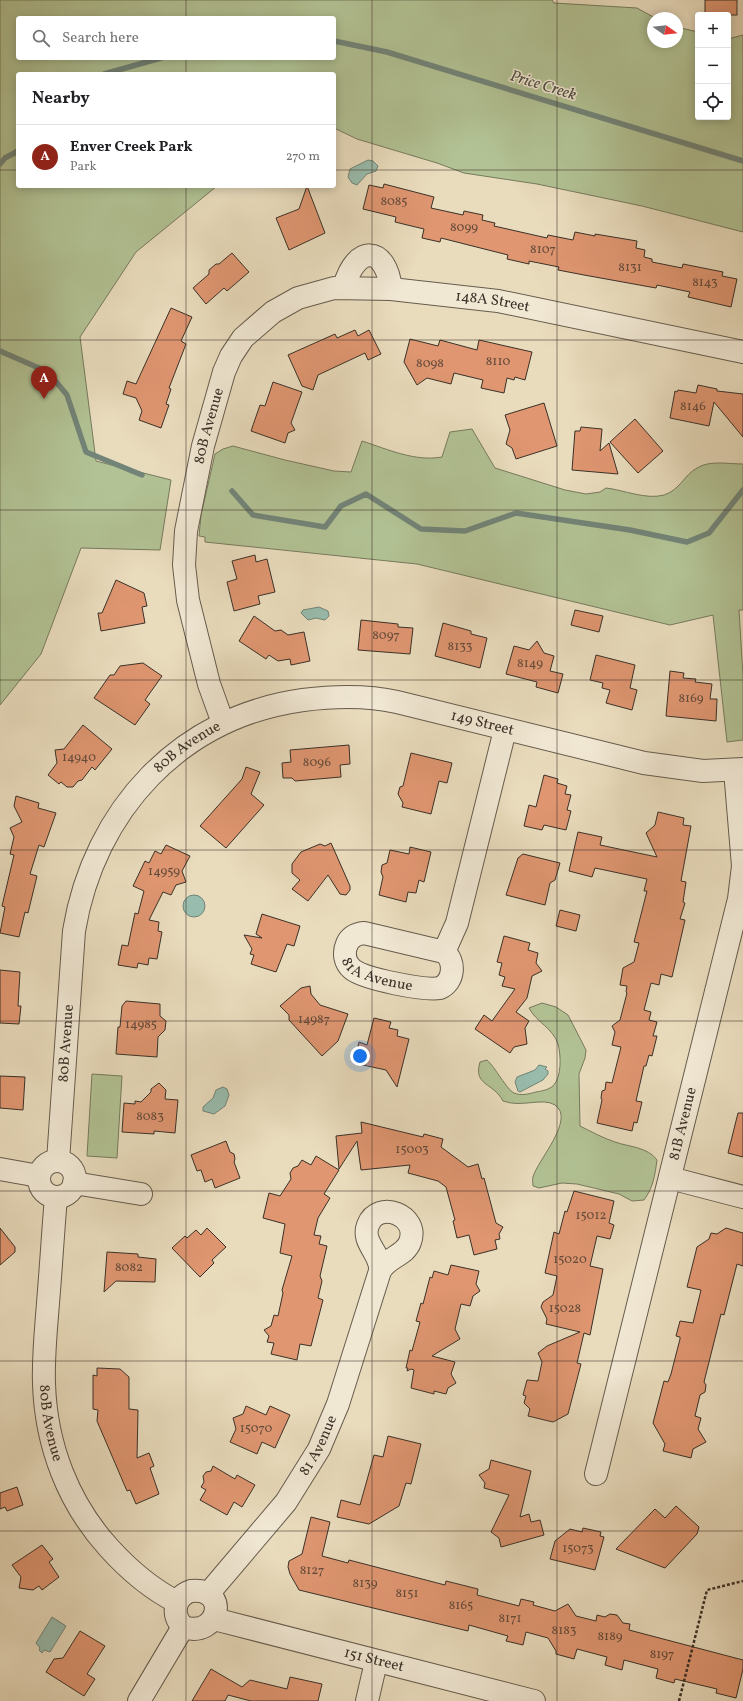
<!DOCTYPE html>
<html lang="en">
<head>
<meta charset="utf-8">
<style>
	body { margin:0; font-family:Vollkorn,serif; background:#f2f2f2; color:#202124 }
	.controls { position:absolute; right:12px; top:12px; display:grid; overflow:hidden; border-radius:4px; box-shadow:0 2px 10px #0003 }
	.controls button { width:36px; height:36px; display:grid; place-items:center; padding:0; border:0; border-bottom:1px solid #e0e0e0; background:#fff; color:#202124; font:20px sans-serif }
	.compass { position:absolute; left:647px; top:12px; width:36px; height:36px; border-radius:50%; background:#fff; box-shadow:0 2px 10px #0003; rotate:104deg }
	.you { position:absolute; left:360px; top:1056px; width:14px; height:14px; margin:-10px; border:3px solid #fff; border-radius:50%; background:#1a73e8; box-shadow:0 0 0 6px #1a73e833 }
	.badge { display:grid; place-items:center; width:26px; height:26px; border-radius:50%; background:#8f2418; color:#fff; font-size:13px; font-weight:700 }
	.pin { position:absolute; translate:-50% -33px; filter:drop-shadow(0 1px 2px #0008) }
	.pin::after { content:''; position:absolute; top:21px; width:14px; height:12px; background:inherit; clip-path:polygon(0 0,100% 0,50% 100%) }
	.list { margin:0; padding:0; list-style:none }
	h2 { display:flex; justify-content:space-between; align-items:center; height:52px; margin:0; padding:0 16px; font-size:17px }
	h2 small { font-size:13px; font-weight:400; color:#757577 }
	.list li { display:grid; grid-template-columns:26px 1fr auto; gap:12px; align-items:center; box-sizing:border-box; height:64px; padding:0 16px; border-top:1px solid #e0e0e0 }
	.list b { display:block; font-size:15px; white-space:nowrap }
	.list p { margin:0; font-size:13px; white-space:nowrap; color:#757577 }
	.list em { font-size:13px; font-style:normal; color:#757577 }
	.icon { flex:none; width:22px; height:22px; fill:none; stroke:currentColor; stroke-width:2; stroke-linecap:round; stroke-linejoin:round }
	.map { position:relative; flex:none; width:743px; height:1701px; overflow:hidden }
	.search { position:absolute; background:#fff; box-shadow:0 2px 10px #0003; left:16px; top:16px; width:320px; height:44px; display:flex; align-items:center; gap:10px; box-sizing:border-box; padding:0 14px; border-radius:4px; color:#757577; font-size:15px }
	.panel { position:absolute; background:#fff; box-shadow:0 2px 10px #0003; left:16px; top:72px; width:320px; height:116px; border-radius:4px }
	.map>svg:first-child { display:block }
	.green { fill:#b2c294; stroke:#767a5e; fill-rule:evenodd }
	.water { fill:#98bcad; stroke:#728478 }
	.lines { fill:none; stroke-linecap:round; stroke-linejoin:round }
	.stream { stroke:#728478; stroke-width:5.5 }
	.building { fill:#df9671; stroke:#3a3128 }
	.minor-casing { stroke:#665c4d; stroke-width:24 }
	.path { stroke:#3a3128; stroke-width:2.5; stroke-dasharray:3 2; stroke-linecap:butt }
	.minor { stroke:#f1e8d4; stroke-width:22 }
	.grid { fill:none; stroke:#3a3128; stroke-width:1; stroke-opacity:0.55 }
	.labels { text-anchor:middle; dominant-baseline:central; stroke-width:3; stroke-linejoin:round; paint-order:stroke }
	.number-label { font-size:13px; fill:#634a3a }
	.street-label { font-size:15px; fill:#3a3128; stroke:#f1e8d4 }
	.water-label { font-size:16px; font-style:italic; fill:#4d4d43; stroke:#f1e8d4 }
</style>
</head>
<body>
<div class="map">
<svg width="743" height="1701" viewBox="0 0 743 1701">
	<rect width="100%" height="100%" fill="#e9dcbd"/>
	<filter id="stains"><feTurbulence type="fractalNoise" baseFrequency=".005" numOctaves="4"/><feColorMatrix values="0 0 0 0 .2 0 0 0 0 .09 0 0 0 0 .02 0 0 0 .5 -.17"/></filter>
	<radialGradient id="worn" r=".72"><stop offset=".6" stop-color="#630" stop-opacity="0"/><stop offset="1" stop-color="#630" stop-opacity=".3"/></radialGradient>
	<g class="green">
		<path d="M 0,0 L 552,0 L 554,3 L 637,8 L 655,18 L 653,18 L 653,42 L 677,42 L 677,27 L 698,32 L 698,117 L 728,117 L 728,39 L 743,35 L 743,232 L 642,206 L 537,184 L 464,173 L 437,163 L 357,139 L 334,128 L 334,74 L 18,74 L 18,186 L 217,186 L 136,252 L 80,337 L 96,461 L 171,480 L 160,550 L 81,548 L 41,654 L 0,705 ZM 18,18 L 334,18 L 334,58 L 18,58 Z"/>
		<path d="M 472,429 L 495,468 L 565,490 L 586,494 L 600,492 L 606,488 C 624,490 646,500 664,495 C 680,490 684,475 697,468 C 709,460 729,464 743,464 L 743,610 L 739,610 L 743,676 L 743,740 L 727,742 L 713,615 L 670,625 L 417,564 L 205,542 L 205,537 L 199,536 L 201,515 L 215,454 L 223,449 L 233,446 L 285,460 L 334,471 L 351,472 L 362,441 C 387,449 415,462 442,457 L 450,432 Z"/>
		<path d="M 542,1003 L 556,1007 L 568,1015 L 586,1050 L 585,1058 L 579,1074 L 580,1126 C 592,1132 603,1138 615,1142 C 629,1147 648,1147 657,1160 C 655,1175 653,1188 644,1200 L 632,1201 L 619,1194 L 577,1184 L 562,1183 L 539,1188 L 533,1186 C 533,1183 532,1180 533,1177 C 537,1161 576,1119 555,1105 C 543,1097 521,1108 503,1101 C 493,1082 473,1086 480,1062 L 487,1060 C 495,1067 507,1090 514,1093 C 521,1096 529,1094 536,1092 C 542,1091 548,1090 553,1086 C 562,1077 561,1055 558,1044 C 553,1028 536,1022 529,1008 Z"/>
		<path d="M 92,1074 L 122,1076 L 117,1158 L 87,1156 Z"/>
	</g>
	<g class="water">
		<path d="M 368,160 L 373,161 L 378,166 L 376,171 L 367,174 L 357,185 L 352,183 L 348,177 L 350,169 Z"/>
		<path d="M 319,607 L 328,611 L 329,616 L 325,620 L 316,618 L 308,620 L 301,613 L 303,610 Z"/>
		<circle cx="194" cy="906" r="11"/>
		<path d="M 539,1065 L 547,1067 L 545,1069 L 548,1071 L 548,1074 L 543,1080 L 520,1092 L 518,1091 L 515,1082 L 517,1077 L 535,1070 Z"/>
		<path d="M 223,1087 L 227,1089 L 229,1095 L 225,1106 L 214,1114 L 203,1111 L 203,1107 L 213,1098 L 216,1090 Z"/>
		<path d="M 52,1617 L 66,1626 L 50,1652 L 44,1650 L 42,1653 L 39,1650 L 40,1648 L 36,1643 Z"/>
	</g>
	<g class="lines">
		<g class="stream">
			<path d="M 334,41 L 387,52 L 743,161"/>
			<path d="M 104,74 L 161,58"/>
			<path d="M 0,164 L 5,158 L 18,151"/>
			<path d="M 0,351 L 48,372 L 67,395 L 86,452 L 142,475"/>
			<path d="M 232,491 L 253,515 L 325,527 L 341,506 L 366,494 L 421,529 L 465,531 L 516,513 L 630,530 L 687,542 L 709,533 L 743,490"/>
		</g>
	</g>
	<g class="building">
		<rect x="705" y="0" width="32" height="15"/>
		<path d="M 384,184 L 434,197 L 431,208 L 463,215 L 464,211 L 483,215 L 482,220 L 495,223 L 494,226 L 547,238 L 548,235 L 573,240 L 575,232 L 595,236 L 595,234 L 637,241 L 636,248 L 645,250 L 644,257 L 652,259 L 652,262 L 682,268 L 683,264 L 723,272 L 722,276 L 737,279 L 731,307 L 688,297 L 690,292 L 657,285 L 656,288 L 584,275 L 558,270 L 559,267 L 529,261 L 529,264 L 507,259 L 508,255 L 441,238 L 440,242 L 422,238 L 424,229 L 395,222 L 396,217 L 363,209 L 369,185 L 383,188 Z"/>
		<path d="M 307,186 L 325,233 L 289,250 L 276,218 L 299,209 Z"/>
		<path d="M 232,253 L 249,272 L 227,291 L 224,288 L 206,304 L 193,288 L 209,274 L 209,270 L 216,264 L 219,264 Z"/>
		<path d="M 171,308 L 192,317 L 181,341 L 186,344 L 169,388 L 171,389 L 166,404 L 169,405 L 161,428 L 139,420 L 142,411 L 136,398 L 123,394 L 127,381 L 136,384 Z"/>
		<path d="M 355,330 L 358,336 L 369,330 L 381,354 L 368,360 L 365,353 L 318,375 L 313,390 L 302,386 L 288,355 L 335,334 L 337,338 Z"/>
		<path d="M 410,339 L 438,346 L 440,340 L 477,350 L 479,340 L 532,352 L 525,380 L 515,377 L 514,380 L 507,378 L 504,393 L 481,388 L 483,380 L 454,373 L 451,384 L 427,378 L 417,385 L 404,362 Z"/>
		<path d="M 273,382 L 302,392 L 291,423 L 295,430 L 288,433 L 285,443 L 251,431 L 260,405 L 265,406 Z"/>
		<path d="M 698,385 L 717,389 L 717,391 L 743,394 L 743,437 L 714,402 L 709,426 L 670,418 L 675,391 L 677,392 L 678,390 L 696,393 Z"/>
		<path d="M 544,403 L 557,446 L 516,459 L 512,448 L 506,444 L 510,430 L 505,415 Z"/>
		<path d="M 635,419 L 663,451 L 638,473 L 610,442 Z"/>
		<path d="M 581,427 L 602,429 L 600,451 L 609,443 L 618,474 L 572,470 L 575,431 L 580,431 Z"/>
		<path d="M 255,555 L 256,562 L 267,559 L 275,592 L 258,596 L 260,604 L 234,611 L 227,582 L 237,579 L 232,561 Z"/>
		<path d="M 116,580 L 144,593 L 147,606 L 142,607 L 145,623 L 101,631 L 98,613 L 102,613 Z"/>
		<path d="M 575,610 L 603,616 L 599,632 L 571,625 Z"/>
		<path d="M 254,616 L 275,631 L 281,630 L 288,635 L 304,632 L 310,661 L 291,665 L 290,659 L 278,661 L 269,655 L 266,659 L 239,641 Z"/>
		<path d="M 361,620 L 398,624 L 398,627 L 413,628 L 410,654 L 358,650 Z"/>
		<path d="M 443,623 L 471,631 L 471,634 L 487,638 L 480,668 L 435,656 Z"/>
		<path d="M 537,641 L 544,653 L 554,656 L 550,671 L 563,674 L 558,693 L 536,687 L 537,682 L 506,674 L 514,646 L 529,650 Z"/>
		<path d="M 596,655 L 635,665 L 630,688 L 637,690 L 632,710 L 606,703 L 610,690 L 602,688 L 603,683 L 590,680 Z"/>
		<path d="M 143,663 L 162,676 L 145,700 L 150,704 L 135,725 L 94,698 L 110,675 L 114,675 L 120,666 Z"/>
		<path d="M 670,671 L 684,673 L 683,678 L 696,679 L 695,682 L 712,684 L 710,699 L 717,699 L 716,721 L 666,716 Z"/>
		<path d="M 83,725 L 112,749 L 95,770 L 92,767 L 82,780 L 78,781 L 73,787 L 67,787 L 61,782 L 59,784 L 48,775 L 57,763 L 55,750 L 64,749 Z"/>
		<path d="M 349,745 L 350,764 L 340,765 L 341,777 L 295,781 L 292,778 L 283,778 L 282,763 L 291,762 L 290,750 Z"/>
		<path d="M 411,753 L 452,763 L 447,783 L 439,781 L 431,814 L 402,807 L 403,803 L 398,794 L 400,787 L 403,786 Z"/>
		<path d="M 246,767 L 260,772 L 251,794 L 264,805 L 226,848 L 200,826 L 242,779 Z"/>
		<path d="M 544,775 L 558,779 L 557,783 L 567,786 L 565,794 L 571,795 L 567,810 L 571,811 L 566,830 L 544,825 L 542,830 L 524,826 L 529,805 L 536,807 Z"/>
		<path d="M 16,796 L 39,803 L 38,808 L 56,813 L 44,847 L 39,845 L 30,874 L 37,876 L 28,913 L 25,912 L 19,937 L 0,933 L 5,907 L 2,906 L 14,855 L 10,854 L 14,837 L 10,828 L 22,822 L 14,806 Z"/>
		<path d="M 658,812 L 684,818 L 683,825 L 691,826 L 681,881 L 686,882 L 683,902 L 685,903 L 680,919 L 685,920 L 672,977 L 661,974 L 659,985 L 651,983 L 644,1010 L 651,1012 L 649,1020 L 657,1022 L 653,1036 L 657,1036 L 652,1056 L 649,1055 L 646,1066 L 644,1066 L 636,1101 L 642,1102 L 637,1123 L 634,1122 L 632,1131 L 597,1123 L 602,1100 L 601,1098 L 602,1091 L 605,1090 L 606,1082 L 612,1083 L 621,1047 L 612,1045 L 615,1032 L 612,1026 L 620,1020 L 627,993 L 626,992 L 627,986 L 620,985 L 623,968 L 634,962 L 639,943 L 634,942 L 647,891 L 644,891 L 647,879 L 595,868 L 592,877 L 569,871 L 578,832 L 602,837 L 600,845 L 657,857 L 646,833 L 655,825 Z"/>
		<path d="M 331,843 L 350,886 L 350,890 L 346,895 L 340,894 L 328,875 L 308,901 L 292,889 L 300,880 L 292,873 L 292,864 L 301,852 L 320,844 L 325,846 Z"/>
		<path d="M 166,845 L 190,856 L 182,871 L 186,882 L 176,885 L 171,895 L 163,892 L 149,920 L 159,922 L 158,931 L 162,932 L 157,959 L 149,958 L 148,965 L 138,963 L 137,968 L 118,965 L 122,945 L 128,946 L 135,913 L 138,914 L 144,891 L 133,886 L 145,861 L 149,863 L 155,851 L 161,854 Z"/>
		<path d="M 410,847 L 431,852 L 424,882 L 419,880 L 416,893 L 408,892 L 406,902 L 379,895 L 383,877 L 381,872 L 382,865 L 387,863 L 390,850 L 409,854 Z"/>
		<path d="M 523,854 L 560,863 L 555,880 L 550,883 L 545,905 L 506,895 L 518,858 Z"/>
		<path d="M 560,910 L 580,915 L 576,931 L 556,926 Z"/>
		<path d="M 262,914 L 300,926 L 294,946 L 287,944 L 276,972 L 251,964 L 254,955 L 250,954 L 252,949 L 244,935 L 262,938 L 256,934 Z"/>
		<path d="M 504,936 L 530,943 L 528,950 L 538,953 L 536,963 L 542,971 L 532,976 L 527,998 L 516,1012 L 529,1021 L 525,1028 L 527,1044 L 514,1047 L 510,1053 L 475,1029 L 484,1015 L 492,1021 L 515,989 L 502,986 L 505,977 L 499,975 L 502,963 L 497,962 Z"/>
		<path d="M 0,970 L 20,972 L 18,1006 L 21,1006 L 19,1024 L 0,1023 Z"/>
		<path d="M 310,986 L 311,994 L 320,1005 L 348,1014 L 338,1041 L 322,1056 L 289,1020 L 289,1015 L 280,1006 L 301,988 Z"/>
		<path d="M 126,1001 L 160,1004 L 160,1016 L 166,1021 L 165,1030 L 158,1037 L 157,1057 L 116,1054 L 118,1027 L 120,1027 L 122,1006 Z"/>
		<path d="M 374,1018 L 391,1022 L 389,1028 L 398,1030 L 397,1036 L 409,1039 L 397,1087 L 386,1070 L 354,1063 L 359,1042 L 367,1045 Z"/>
		<path d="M 0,1076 L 25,1077 L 23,1110 L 0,1108 Z"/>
		<path d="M 159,1083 L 166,1090 L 165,1099 L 178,1100 L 175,1133 L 154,1131 L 154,1134 L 122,1132 L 124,1103 L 135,1104 L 135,1101 L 141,1102 L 151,1092 L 151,1089 Z"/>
		<path d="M 738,1113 L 743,1113 L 743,1157 L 728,1153 Z"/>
		<path d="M 361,1122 L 423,1137 L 424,1134 L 443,1139 L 441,1147 L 468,1167 L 478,1164 L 482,1179 L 484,1178 L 496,1223 L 503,1227 L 499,1234 L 500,1239 L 495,1240 L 497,1249 L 474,1255 L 469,1235 L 457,1238 L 453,1221 L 455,1220 L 446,1187 L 438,1181 L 408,1173 L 410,1165 L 361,1170 L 357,1141 L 339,1169 L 336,1136 L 362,1133 Z"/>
		<path d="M 226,1141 L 230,1152 L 234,1154 L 235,1159 L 234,1162 L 240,1178 L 215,1188 L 212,1179 L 205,1182 L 201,1170 L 197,1171 L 191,1155 Z"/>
		<path d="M 316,1156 L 339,1170 L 324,1194 L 330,1198 L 318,1218 L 314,1235 L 321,1236 L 319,1244 L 327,1246 L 320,1276 L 322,1281 L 318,1298 L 323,1300 L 311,1346 L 300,1344 L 297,1360 L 271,1354 L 274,1343 L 267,1342 L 269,1336 L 264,1330 L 271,1326 L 274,1315 L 278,1316 L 283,1293 L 282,1290 L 292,1256 L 280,1253 L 285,1224 L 263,1218 L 269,1193 L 280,1196 L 291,1179 L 290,1173 L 293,1168 L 298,1166 L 302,1160 L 311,1165 Z"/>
		<path d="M 574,1191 L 614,1201 L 609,1223 L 614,1225 L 610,1239 L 597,1236 L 590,1266 L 603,1269 L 590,1335 L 584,1333 L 577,1363 L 581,1364 L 568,1414 L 553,1422 L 528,1416 L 530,1409 L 524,1403 L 526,1396 L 523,1395 L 527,1380 L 538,1381 L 542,1362 L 538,1353 L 547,1346 L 580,1332 L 546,1324 L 547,1319 L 541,1307 L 543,1302 L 553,1295 L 557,1276 L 545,1273 L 554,1232 L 559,1234 L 565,1211 L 567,1212 Z"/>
		<path d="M 0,1228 L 15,1247 L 15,1252 L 0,1265 Z"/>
		<path d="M 207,1228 L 226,1247 L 212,1260 L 214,1263 L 200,1277 L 172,1248 L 185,1236 L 187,1238 L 196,1230 L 201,1235 Z"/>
		<path d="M 726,1228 L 743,1233 L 743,1266 L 737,1264 L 724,1315 L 721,1314 L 704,1382 L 706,1385 L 705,1392 L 700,1395 L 695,1416 L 701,1418 L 698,1429 L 706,1442 L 693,1449 L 691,1458 L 663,1451 L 665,1444 L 653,1423 L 664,1381 L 668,1382 L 671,1374 L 680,1339 L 680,1337 L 676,1336 L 680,1321 L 693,1323 L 701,1290 L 687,1287 L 697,1247 L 709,1239 L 711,1233 L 717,1234 Z"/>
		<path d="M 107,1252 L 138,1254 L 138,1257 L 156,1259 L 155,1282 L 116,1281 L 104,1292 Z"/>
		<path d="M 451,1265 L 479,1271 L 476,1284 L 480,1291 L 473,1296 L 470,1306 L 461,1304 L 455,1329 L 460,1339 L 432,1356 L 455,1362 L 451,1374 L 456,1383 L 448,1388 L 446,1394 L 434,1391 L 434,1394 L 411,1388 L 414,1370 L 411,1369 L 407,1371 L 408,1368 L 406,1368 L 410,1350 L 412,1351 L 420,1322 L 416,1321 L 421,1303 L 423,1304 L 430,1277 L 432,1278 L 434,1271 L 448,1275 Z"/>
		<path d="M 97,1368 L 120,1369 L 129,1377 L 129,1409 L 138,1410 L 137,1458 L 149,1453 L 154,1466 L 150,1468 L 159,1494 L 136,1504 L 130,1490 L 127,1491 L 97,1421 L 98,1410 L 93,1409 L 93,1375 L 97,1376 Z"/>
		<path d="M 246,1406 L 266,1415 L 270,1406 L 290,1415 L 275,1448 L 262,1442 L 257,1454 L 230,1442 L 236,1429 L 233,1418 L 243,1414 Z"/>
		<path d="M 388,1436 L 421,1444 L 411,1484 L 406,1483 L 399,1506 L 369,1524 L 337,1517 L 341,1500 L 360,1505 L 374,1455 L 383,1457 Z"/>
		<path d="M 491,1460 L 531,1471 L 520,1517 L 529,1514 L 531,1522 L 540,1520 L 544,1535 L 501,1547 L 499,1538 L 491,1532 L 509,1495 L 484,1488 L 485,1483 L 479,1475 L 489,1469 Z"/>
		<path d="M 213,1466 L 235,1479 L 237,1475 L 255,1485 L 242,1507 L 234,1502 L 227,1515 L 200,1500 L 206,1490 L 201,1487 L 204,1482 L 203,1476 L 206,1472 L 211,1471 Z"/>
		<path d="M 17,1487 L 23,1505 L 7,1511 L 5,1507 L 0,1509 L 0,1493 Z"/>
		<path d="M 676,1506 L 699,1527 L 697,1534 L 665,1568 L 616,1549 L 655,1509 L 665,1518 Z"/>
		<path d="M 311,1517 L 330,1522 L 322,1556 L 348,1563 L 349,1560 L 445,1585 L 446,1581 L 478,1589 L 477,1595 L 519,1606 L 521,1599 L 534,1602 L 533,1605 L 555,1611 L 568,1604 L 576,1616 L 596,1621 L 597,1615 L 605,1617 L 610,1614 L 617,1615 L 623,1623 L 630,1624 L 629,1630 L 743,1660 L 743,1669 L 736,1698 L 716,1693 L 717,1689 L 675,1679 L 674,1683 L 656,1678 L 658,1669 L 624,1660 L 622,1670 L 605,1665 L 607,1657 L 577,1649 L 574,1659 L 556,1654 L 556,1651 L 548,1638 L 526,1632 L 523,1645 L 506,1641 L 508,1636 L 469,1625 L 468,1631 L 299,1590 L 290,1574 L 288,1567 L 289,1561 L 302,1554 Z"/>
		<path d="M 583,1528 L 601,1532 L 600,1536 L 604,1537 L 595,1570 L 550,1559 L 555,1541 L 570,1529 L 582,1532 Z"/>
		<path d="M 42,1545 L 53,1559 L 49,1562 L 59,1577 L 42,1590 L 39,1586 L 33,1590 L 19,1588 L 21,1577 L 12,1565 Z"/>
		<path d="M 80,1631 L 105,1646 L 87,1674 L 95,1679 L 84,1696 L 46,1672 L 54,1659 L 63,1658 Z"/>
		<path d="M 211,1669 L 242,1687 L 250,1680 L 287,1689 L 290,1677 L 322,1684 L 318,1701 L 251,1701 L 228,1695 L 225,1701 L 192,1701 Z"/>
	</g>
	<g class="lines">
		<defs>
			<g id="minor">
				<path d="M 344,287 C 356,244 386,245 391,289"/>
				<path id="s1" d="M 223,723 L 209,684 L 188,600 L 184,565 L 186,531 L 203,446 L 224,372 L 231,356 L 243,338 L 273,312 L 298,298 L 334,288 L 391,289 L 498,301 L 743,352"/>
				<path id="s2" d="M 444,952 L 364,933 C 356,934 350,937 347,944 C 343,953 345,963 352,969 C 364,979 425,991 440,988 C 454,982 456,961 444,952 L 457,923 L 505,730"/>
				<path id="s3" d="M 58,1161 L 74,931 C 94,810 180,717 303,700 C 335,696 366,695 397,702 L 644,763 L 703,771 L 743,769"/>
				<circle cx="57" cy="1179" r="18"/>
				<path d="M 0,1169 L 39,1176"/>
				<path d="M 670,1178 L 743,1197"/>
				<path d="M 74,1183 L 141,1194"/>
				<path id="s4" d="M 56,1197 C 53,1232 51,1267 48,1303 C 46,1330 43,1357 44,1384 C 46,1445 68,1503 109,1548 C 129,1570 151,1589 177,1602"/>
				<path id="s5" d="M 596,1474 L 739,899 L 743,866 L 735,770"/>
				<path d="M 191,1591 C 230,1587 220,1639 183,1627 C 171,1614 174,1597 191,1591 Z"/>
				<path id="s6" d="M 208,1594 L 286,1502 L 319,1449 L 338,1404 L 380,1271 C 382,1254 361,1243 368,1225 C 378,1199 420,1215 410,1242 C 405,1256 387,1257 380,1271"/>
				<path id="s7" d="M 214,1619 L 534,1701"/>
				<path d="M 139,1701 L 183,1627"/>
				<path d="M 367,1701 L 376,1662"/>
			</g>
		</defs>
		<use href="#minor" class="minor-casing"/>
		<path class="path" d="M 679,1701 L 707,1590 L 743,1581"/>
		<use href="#minor" class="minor"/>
	</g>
	<path class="grid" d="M 186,0 L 186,18M 372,0 L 372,1701M 557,0 L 557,1701M 186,58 L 186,74M 0,170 L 18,170M 334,170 L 743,170M 186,186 L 186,1701M 0,340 L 743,340M 0,510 L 743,510M 0,680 L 743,680M 0,850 L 743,850M 0,1021 L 743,1021M 0,1191 L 743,1191M 0,1361 L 743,1361M 0,1531 L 743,1531"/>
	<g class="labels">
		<g class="number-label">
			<text x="394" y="202">8085</text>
			<text x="464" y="228">8099</text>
			<text x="543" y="250">8107</text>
			<text x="630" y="268">8131</text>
			<text x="705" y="283">8143</text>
			<text x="498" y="362">8110</text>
			<text x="430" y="364">8098</text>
			<text x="693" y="407">8146</text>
			<text x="386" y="636">8097</text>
			<text x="460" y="647">8133</text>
			<text x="530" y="664">8149</text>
			<text x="691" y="699">8169</text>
			<text x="79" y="758">14940</text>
			<text x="317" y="763">8096</text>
			<text x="164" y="872">14959</text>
			<text x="314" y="1020">14987</text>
			<text x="141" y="1025">14985</text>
			<text x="150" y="1117">8083</text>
			<text x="412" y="1150">15003</text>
			<text x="591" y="1216">15012</text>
			<text x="570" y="1260">15020</text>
			<text x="129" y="1268">8082</text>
			<text x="565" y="1309">15028</text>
			<text x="256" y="1429">15070</text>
			<text x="578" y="1549">15073</text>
			<text x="312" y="1571">8127</text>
			<text x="365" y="1584">8139</text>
			<text x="407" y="1594">8151</text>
			<text x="461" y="1606">8165</text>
			<text x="510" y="1619">8171</text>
			<text x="564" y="1631">8183</text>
			<text x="610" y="1637">8189</text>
			<text x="662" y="1655">8197</text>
		</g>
		<g class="street-label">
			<text stroke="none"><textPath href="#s1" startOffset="665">148A Street</textPath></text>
			<text stroke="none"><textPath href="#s1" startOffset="305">80B Avenue</textPath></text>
			<text stroke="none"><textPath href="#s3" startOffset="762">149 Street</textPath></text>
			<text stroke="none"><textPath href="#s3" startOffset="453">80B Avenue</textPath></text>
			<text stroke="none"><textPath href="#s2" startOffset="156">81A Avenue</textPath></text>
			<text stroke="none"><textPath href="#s3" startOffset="118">80B Avenue</textPath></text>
			<text stroke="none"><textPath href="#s5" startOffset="361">81B Avenue</textPath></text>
			<text stroke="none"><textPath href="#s4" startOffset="227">80B Avenue</textPath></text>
			<text stroke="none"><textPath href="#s6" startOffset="186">81 Avenue</textPath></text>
			<text stroke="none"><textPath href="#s7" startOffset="165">151 Street</textPath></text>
		</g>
		<g class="water-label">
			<text transform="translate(543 86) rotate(17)">Price Creek</text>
		</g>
	</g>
	<rect width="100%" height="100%" filter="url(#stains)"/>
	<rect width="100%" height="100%" fill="url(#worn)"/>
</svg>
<div class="controls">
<button>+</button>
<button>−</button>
<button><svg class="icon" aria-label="locate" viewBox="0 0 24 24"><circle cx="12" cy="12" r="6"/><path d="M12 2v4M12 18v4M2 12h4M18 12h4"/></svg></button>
</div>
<svg class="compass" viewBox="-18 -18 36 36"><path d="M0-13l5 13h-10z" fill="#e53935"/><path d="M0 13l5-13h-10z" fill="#757577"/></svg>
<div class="you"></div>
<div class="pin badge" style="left:44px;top:399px">A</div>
<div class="search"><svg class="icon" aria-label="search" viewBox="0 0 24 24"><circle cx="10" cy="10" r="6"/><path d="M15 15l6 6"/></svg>Search here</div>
<section class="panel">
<h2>Nearby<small></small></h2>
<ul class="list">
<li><span class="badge">A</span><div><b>Enver Creek Park</b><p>Park</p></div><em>270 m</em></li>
</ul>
</section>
</div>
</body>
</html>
